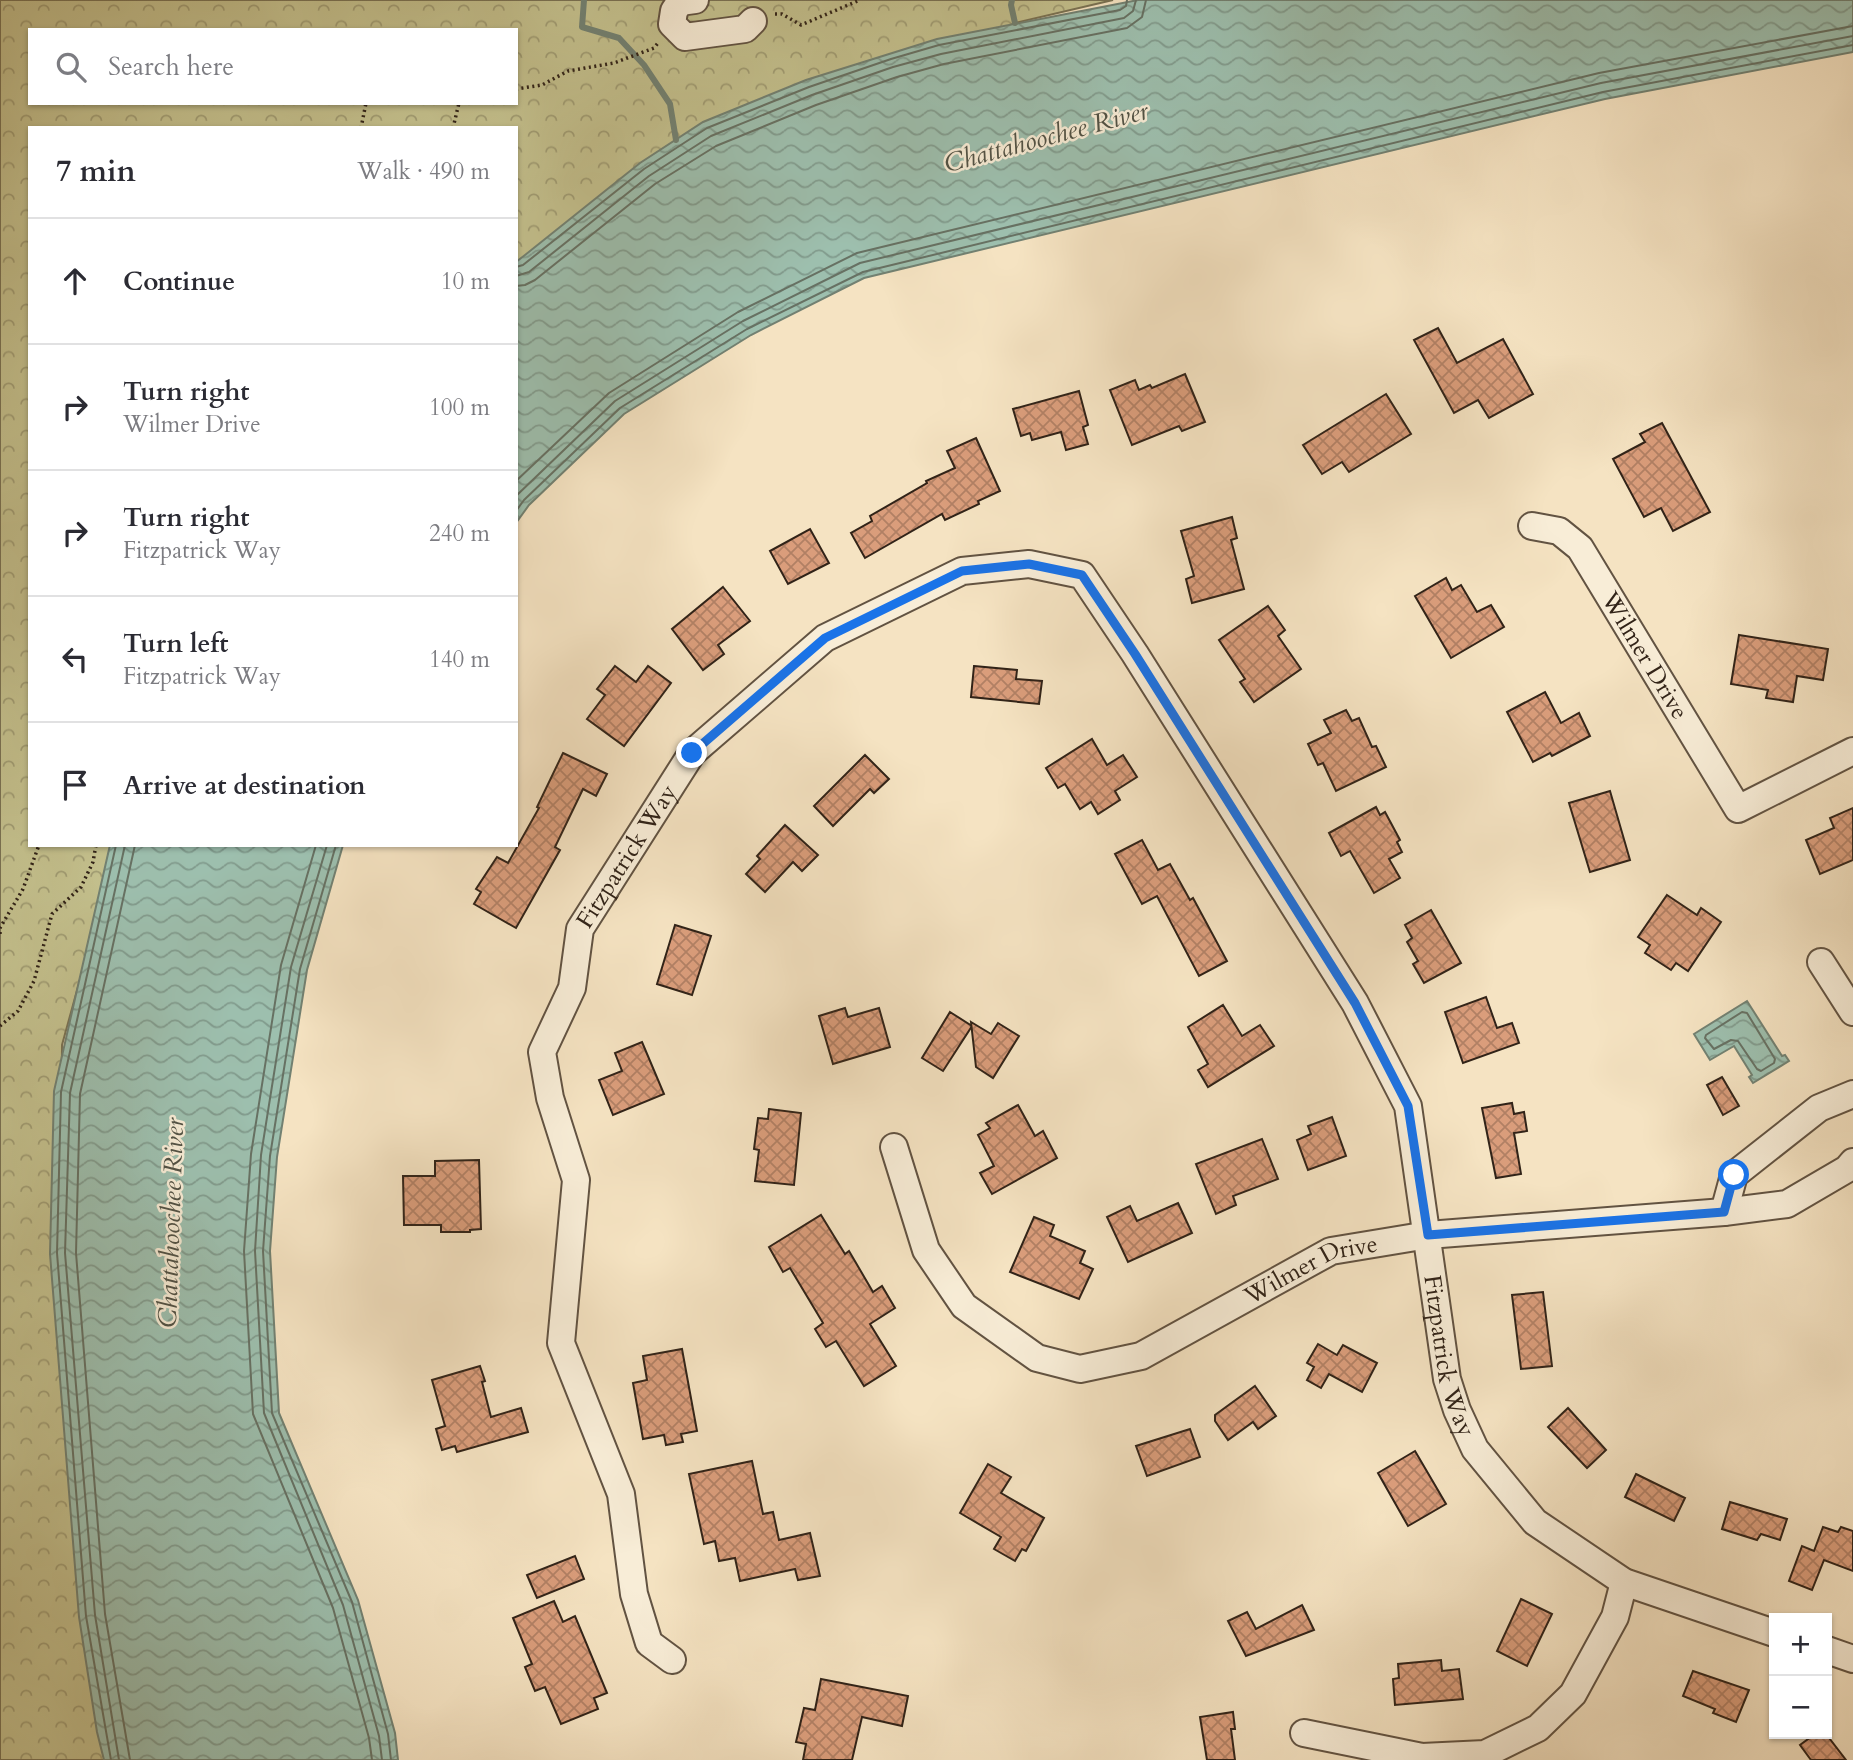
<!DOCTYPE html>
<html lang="en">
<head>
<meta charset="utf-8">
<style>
	body { margin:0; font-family:Cardo,serif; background:#f7f7f7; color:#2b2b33 }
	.controls { position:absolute; right:21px; bottom:21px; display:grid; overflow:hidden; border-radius:0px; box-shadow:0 2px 5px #0004 }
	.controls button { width:63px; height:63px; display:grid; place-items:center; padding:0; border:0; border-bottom:2px solid #e1e1e2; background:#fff; color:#2b2b33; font:35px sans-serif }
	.stop { position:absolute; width:21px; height:21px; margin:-16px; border:5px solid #1a73e8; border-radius:50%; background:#fff }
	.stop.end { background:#1a73e8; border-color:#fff; box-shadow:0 2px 7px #0008 }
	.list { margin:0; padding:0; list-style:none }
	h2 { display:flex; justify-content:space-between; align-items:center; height:91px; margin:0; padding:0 28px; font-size:30px }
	h2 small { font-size:23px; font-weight:400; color:#7c7c81 }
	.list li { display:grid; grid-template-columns:46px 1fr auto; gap:21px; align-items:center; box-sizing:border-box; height:126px; padding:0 28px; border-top:2px solid #e1e1e2 }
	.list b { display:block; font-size:26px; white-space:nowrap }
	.list p { margin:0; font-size:23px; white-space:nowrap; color:#7c7c81 }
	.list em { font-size:23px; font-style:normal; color:#7c7c81 }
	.icon { flex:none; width:38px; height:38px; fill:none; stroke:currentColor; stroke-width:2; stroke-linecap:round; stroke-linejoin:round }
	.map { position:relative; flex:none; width:1853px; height:1760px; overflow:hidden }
	.search { position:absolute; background:#fff; box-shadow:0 2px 5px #0004; left:28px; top:28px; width:490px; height:77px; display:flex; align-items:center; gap:18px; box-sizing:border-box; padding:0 24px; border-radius:0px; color:#7c7c81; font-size:26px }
	.panel { position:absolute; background:#fff; box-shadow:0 2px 5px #0004; left:28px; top:126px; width:490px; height:721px; border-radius:0px }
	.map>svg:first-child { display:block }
	.park { fill:url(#park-crowns); stroke:#7a7253; stroke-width:2; fill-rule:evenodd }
	.water { fill:url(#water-waves); stroke:#728172; stroke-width:2 }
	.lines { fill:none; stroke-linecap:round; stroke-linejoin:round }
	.shore { stroke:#677163; stroke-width:2 }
	.stream { stroke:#728172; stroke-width:6 }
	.building { fill:url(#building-cross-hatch); stroke:#312318; stroke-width:2 }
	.minor-casing { stroke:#625342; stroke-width:30 }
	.path { stroke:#312318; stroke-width:3.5; stroke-dasharray:2 3.5; stroke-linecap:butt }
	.minor { stroke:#f8edd7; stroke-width:26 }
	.route { stroke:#1a73e8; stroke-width:9 }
	.labels { text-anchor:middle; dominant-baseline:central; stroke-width:5; stroke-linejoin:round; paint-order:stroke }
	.street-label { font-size:24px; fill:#312318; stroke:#f8edd7 }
	.water-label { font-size:26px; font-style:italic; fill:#515245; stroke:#f8edd7 }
</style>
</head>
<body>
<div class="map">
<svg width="1853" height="1760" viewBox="0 0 1853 1760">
	<defs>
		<pattern id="park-crowns" width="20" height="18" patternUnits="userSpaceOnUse" patternTransform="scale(1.75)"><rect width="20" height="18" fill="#c4c18e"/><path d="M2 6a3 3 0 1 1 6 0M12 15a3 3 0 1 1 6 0" fill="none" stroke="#a09c73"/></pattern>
		<pattern id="water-waves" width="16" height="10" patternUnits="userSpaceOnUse" patternTransform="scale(1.75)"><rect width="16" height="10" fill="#9dbfae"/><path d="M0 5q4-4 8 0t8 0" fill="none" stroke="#819b8d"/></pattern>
		<pattern id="building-cross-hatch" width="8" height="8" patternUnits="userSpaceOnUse" patternTransform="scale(1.75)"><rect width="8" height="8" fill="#da9d7b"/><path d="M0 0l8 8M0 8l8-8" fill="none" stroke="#b18064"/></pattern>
	</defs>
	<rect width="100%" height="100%" fill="#f5e3c2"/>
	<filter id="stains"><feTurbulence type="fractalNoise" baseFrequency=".00286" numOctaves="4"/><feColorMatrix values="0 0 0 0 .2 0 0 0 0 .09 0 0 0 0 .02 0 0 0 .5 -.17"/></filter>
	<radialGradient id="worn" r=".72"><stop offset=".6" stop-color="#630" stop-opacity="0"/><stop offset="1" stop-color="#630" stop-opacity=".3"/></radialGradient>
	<path class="park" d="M 0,0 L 1113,0 L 1015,23 L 516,266 L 516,128 L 30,128 L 30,845 L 117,845 L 62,1045 L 60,1344 L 108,1760 L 0,1760 ZM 30,30 L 516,30 L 516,103 L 30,103 Z"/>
	<g class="water">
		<path d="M 1138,0 L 1853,0 L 1853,52 L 1605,99 L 864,278 L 751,335 L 624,414 L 529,505 L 516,523 L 516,262 L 525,255 L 640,163 L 703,122 L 806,80 L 937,39 Z"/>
		<path d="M 110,845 L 343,845 L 307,970 L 277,1157 L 270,1251 L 279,1413 L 358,1600 L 395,1733 L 398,1760 L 104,1760 L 97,1732 L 79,1617 L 50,1254 L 54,1091 Z"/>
		<path d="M 1747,1001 L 1782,1056 L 1785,1055 L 1789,1061 L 1753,1083 L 1749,1077 L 1752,1075 L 1734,1046 L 1710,1060 L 1694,1034 Z"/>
	</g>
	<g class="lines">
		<g class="shore">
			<path d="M 516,267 L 523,265 L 644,169 L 707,128 L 809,87 L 891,59 L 939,45 L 1120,10 L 1126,6 L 1127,0"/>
			<path d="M 516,276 L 529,272 L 649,176 L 711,136 L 812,95 L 893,67 L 941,54 L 1124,18 L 1133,11 L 1136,0"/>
			<path d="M 516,286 L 525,285 L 535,280 L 655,184 L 716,146 L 816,105 L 897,77 L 944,64 L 1127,28 L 1142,17 L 1146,0"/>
			<path d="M 516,481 L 609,393 L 738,312 L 857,253 L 1599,73 L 1853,26"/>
			<path d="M 516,496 L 615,401 L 743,321 L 860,263 L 1601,83 L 1853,36"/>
			<path d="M 516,511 L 524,500 L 620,408 L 747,329 L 863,272 L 1603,92 L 1853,45"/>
			<path d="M 316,845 L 281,965 L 251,1154 L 244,1251 L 253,1414 L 333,1608 L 369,1738 L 372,1760"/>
			<path d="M 327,845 L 291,967 L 261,1155 L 255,1251 L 264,1413 L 343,1605 L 379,1736 L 382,1760"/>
			<path d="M 336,845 L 300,969 L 270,1156 L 263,1251 L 272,1413 L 352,1602 L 388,1734 L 391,1760"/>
			<path d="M 1742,1012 L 1747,1013 L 1775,1059 L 1774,1063 L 1761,1071 L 1757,1069 L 1738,1041 L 1731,1040 L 1714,1049 L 1705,1038 L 1706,1035 Z"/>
			<path d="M 111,1760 L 86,1616 L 57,1253 L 61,1092 L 116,845"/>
			<path d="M 119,1760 L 95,1615 L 65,1253 L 70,1093 L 125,845"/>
			<path d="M 130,1760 L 105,1614 L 76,1253 L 80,1094 L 135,845"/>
		</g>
		<g class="stream">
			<path d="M 584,0 L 582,27 L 619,38 L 644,65 L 670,104 L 676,140"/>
			<path d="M 1012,0 L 1011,5 L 1015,23"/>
		</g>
	</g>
	<g class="building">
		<path d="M 1438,328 L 1457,363 L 1503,339 L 1533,394 L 1489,418 L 1478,400 L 1454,413 L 1414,340 Z"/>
		<path d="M 1185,374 L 1205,422 L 1182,431 L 1179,426 L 1132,445 L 1110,390 L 1135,380 L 1139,390 L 1150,385 L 1152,388 Z"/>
		<path d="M 1079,391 L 1088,425 L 1083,427 L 1088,444 L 1066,450 L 1061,432 L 1032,440 L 1030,433 L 1021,436 L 1013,409 Z"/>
		<path d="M 1386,394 L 1411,434 L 1349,472 L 1342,462 L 1322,474 L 1303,445 Z"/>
		<path d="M 1662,423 L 1710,512 L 1673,531 L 1661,508 L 1644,517 L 1613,459 L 1645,442 L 1640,434 Z"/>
		<path d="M 976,438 L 1000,491 L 978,501 L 979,504 L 945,520 L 942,514 L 865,558 L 851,533 L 872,521 L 870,516 L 927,483 L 926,481 L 955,468 L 947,451 Z"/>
		<path d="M 1232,517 L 1237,538 L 1231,540 L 1244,589 L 1192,603 L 1186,579 L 1194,576 L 1181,531 Z"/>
		<path d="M 810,529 L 829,563 L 788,584 L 770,551 Z"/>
		<path d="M 1446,578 L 1452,590 L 1461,585 L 1477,612 L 1491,605 L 1504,627 L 1451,658 L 1415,596 Z"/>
		<path d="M 723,587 L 750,621 L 718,645 L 724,654 L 703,670 L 672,629 Z"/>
		<path d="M 1268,606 L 1285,630 L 1278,636 L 1301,669 L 1254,702 L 1240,682 L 1245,679 L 1219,640 Z"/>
		<path d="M 1739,635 L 1828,649 L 1823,680 L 1797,676 L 1793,702 L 1766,698 L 1768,690 L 1731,684 Z"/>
		<path d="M 615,666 L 636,682 L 648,666 L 671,683 L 624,746 L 587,719 L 605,695 L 597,689 Z"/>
		<path d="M 974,666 L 1017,670 L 1016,679 L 1042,681 L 1039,704 L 971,697 Z"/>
		<path d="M 1545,692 L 1561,723 L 1579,713 L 1590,736 L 1552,756 L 1550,753 L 1533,762 L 1507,712 Z"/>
		<path d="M 1346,710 L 1352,721 L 1359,718 L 1372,747 L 1376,746 L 1386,767 L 1336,791 L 1323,763 L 1318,765 L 1308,744 L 1331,733 L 1324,720 Z"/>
		<path d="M 1092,739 L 1107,765 L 1123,755 L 1137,777 L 1115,791 L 1120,800 L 1098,814 L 1091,802 L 1080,809 L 1065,784 L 1058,788 L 1046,768 Z"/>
		<path d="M 563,753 L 607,774 L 596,796 L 583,789 L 555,847 L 560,850 L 516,928 L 474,904 L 481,892 L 476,889 L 497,857 L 508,863 L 539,808 L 537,807 Z"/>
		<path d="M 865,755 L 889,779 L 874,793 L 870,789 L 833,826 L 814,806 Z"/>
		<path d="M 1610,791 L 1630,860 L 1590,872 L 1569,803 Z"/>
		<path d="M 1376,807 L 1380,815 L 1385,812 L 1400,840 L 1397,842 L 1402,852 L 1389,859 L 1400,878 L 1374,893 L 1350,851 L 1341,856 L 1329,833 Z"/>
		<path d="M 1853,808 L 1853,860 L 1820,874 L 1806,840 L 1834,828 L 1830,818 Z"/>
		<path d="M 785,825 L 818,855 L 802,871 L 793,862 L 765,892 L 746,874 L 760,859 L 757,856 Z"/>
		<path d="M 1142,840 L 1158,870 L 1170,864 L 1190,900 L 1193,898 L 1227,961 L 1199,976 L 1157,896 L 1142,904 L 1115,854 Z"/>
		<path d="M 1667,895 L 1697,915 L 1701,908 L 1721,922 L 1688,971 L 1676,963 L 1671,970 L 1645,953 L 1650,945 L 1638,937 Z"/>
		<path d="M 1431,910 L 1461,963 L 1424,983 L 1413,964 L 1418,961 L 1407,942 L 1412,938 L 1405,925 Z"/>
		<path d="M 675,925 L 711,936 L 692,995 L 657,984 Z"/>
		<path d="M 1486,997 L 1497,1028 L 1512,1023 L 1519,1043 L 1463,1063 L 1445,1012 Z"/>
		<path d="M 1223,1005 L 1242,1036 L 1260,1025 L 1274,1046 L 1208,1087 L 1198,1070 L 1208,1064 L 1188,1027 Z"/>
		<path d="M 845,1008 L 848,1017 L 879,1008 L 890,1047 L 833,1064 L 819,1016 Z"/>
		<path d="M 950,1012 L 972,1026 L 943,1071 L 922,1058 Z"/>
		<path d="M 971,1022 L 991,1034 L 998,1023 L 1019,1036 L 993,1078 L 976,1067 Z"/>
		<path d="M 642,1042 L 664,1094 L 613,1115 L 599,1080 L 622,1071 L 615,1053 Z"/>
		<path d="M 1722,1077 L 1739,1106 L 1723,1115 L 1707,1085 Z"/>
		<path d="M 1512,1103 L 1514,1114 L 1524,1112 L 1527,1131 L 1514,1133 L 1521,1174 L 1496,1178 L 1482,1108 Z"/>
		<path d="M 1018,1105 L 1035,1136 L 1043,1131 L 1057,1158 L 992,1194 L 980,1173 L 994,1166 L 978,1135 L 990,1128 L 986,1123 Z"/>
		<path d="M 769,1109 L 801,1113 L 794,1185 L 755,1181 L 759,1150 L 754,1149 L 758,1118 L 768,1119 Z"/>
		<path d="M 1332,1117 L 1346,1156 L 1308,1170 L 1297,1140 L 1311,1134 L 1308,1126 Z"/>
		<path d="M 1262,1139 L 1278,1179 L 1233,1196 L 1236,1205 L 1216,1214 L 1196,1164 Z"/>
		<path d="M 479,1160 L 481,1229 L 470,1230 L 470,1232 L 441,1232 L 441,1225 L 404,1225 L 403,1176 L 435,1176 L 435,1161 Z"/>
		<path d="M 1178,1203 L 1192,1233 L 1128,1262 L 1107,1217 L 1130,1206 L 1137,1221 Z"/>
		<path d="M 821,1215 L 845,1254 L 849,1251 L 873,1292 L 882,1286 L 895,1308 L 870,1324 L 896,1366 L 864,1386 L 836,1341 L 826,1347 L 815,1329 L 823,1323 L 790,1268 L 783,1272 L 769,1247 Z"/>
		<path d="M 1034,1217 L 1054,1225 L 1050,1236 L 1085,1251 L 1080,1263 L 1093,1269 L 1079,1299 L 1010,1272 Z"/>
		<path d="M 1543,1292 L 1552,1366 L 1521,1369 L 1512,1295 Z"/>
		<path d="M 1318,1344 L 1337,1355 L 1343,1345 L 1377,1363 L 1362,1392 L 1329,1374 L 1321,1388 L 1307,1380 L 1314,1367 L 1307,1363 Z"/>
		<path d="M 682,1349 L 697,1431 L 681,1434 L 683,1442 L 666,1445 L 664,1435 L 643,1439 L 633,1383 L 647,1380 L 643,1356 Z"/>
		<path d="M 480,1366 L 485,1381 L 482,1382 L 491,1417 L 521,1408 L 528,1432 L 457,1452 L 455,1446 L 442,1450 L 436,1429 L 445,1426 L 432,1380 Z"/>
		<path d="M 1255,1386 L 1276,1416 L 1258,1429 L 1253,1422 L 1228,1440 L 1215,1421 L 1215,1415 Z"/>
		<path d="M 1568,1408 L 1606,1450 L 1587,1468 L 1548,1427 Z"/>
		<path d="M 1190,1429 L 1200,1457 L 1147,1476 L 1136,1446 Z"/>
		<path d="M 1415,1451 L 1446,1504 L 1408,1526 L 1378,1473 Z"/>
		<path d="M 752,1461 L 763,1514 L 773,1512 L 779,1540 L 810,1533 L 820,1576 L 798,1580 L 795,1569 L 740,1581 L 735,1558 L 719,1561 L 715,1541 L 704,1544 L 689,1474 Z"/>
		<path d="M 988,1464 L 1011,1477 L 1001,1493 L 1044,1518 L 1026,1551 L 1022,1549 L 1015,1561 L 994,1549 L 1001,1537 L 960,1513 Z"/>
		<path d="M 1636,1474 L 1685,1498 L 1674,1521 L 1625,1497 Z"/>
		<path d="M 1730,1502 L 1787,1519 L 1780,1540 L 1761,1534 L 1757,1540 L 1722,1529 Z"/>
		<path d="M 1823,1527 L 1838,1532 L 1841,1527 L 1853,1531 L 1853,1571 L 1824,1560 L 1812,1590 L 1789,1581 L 1802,1546 L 1814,1551 Z"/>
		<path d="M 575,1556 L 584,1579 L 537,1598 L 527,1575 Z"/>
		<path d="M 1521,1599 L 1552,1614 L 1527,1666 L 1497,1651 Z"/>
		<path d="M 554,1601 L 563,1622 L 575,1616 L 607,1693 L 594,1698 L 598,1709 L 561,1724 L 545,1687 L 535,1691 L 525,1667 L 532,1664 L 513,1618 Z"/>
		<path d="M 1302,1605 L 1314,1630 L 1246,1656 L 1228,1621 L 1247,1612 L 1256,1629 Z"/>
		<path d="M 1441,1660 L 1442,1671 L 1459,1669 L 1463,1699 L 1395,1705 L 1393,1679 L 1399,1678 L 1398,1664 Z"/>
		<path d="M 1693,1671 L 1749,1690 L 1736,1722 L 1713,1713 L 1715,1709 L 1683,1696 Z"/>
		<path d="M 821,1679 L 908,1696 L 902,1726 L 862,1717 L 852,1760 L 803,1760 L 806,1744 L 796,1742 L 804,1708 L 815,1710 Z"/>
		<path d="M 1233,1712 L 1235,1729 L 1231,1729 L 1235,1760 L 1207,1760 L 1200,1717 Z"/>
		<path d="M 1815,1734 L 1826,1734 L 1846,1760 L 1811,1760 L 1800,1745 Z"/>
	</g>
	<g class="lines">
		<defs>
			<g id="minor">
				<path d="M 695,0 L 680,2 L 674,11 L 672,24 L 685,37 L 745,29 L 753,21"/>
				<path id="s1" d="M 1532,526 L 1559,531 L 1580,548 L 1738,809 L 1853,751"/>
				<path d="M 1821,962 L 1853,1012"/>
				<path id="s2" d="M 894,1147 L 926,1250 L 964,1306 L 1037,1358 L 1080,1369 L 1141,1356 L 1331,1251 L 1428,1235 L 1724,1212 L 1787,1204 L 1847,1169 L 1853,1162"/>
				<path d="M 1724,1212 L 1734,1175 L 1819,1108 L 1853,1094"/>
				<path d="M 1827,1650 L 1853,1659"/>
				<path id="s3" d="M 672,1660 L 649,1643 L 634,1594 L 621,1494 L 561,1343 L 576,1180 L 550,1098 L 542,1052 L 572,988 L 580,929 L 692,753 L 825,638 L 962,571 L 1029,564 L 1082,575 L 1135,654 L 1355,1003 L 1408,1106 L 1447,1379 L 1457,1410 L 1475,1449 L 1535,1522 L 1624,1582 L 1774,1633"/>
				<path d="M 1304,1733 L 1422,1757 L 1485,1754 L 1538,1728 L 1573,1694 L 1615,1617 L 1624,1582"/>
			</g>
		</defs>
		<use href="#minor" class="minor-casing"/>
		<g class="path">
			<path d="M 775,14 L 782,14 L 801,25 L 860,0"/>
			<path d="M 396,30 L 399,30"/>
			<path d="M 516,89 L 542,85 L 568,71 L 614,63 L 654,48 L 658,43"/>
			<path d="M 361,128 L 366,103"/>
			<path d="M 453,128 L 459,103"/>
			<path d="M 0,934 L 0,928 L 23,889 L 39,845"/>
			<path d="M 0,1026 L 18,1011 L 34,981 L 52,914 L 81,887 L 93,862 L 96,845"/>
		</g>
		<use href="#minor" class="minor"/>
	</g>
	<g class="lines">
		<path class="route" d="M 692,753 L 825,638 L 962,571 L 1029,564 L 1082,575 L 1135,654 L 1355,1003 L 1408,1106 L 1428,1235 L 1724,1212 L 1734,1175"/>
	</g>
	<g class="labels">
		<g class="street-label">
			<text stroke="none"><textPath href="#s1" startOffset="180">Wilmer Drive</textPath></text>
			<text stroke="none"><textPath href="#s3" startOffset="856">Fitzpatrick Way</textPath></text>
			<text stroke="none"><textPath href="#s2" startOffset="564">Wilmer Drive</textPath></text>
			<text stroke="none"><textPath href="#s3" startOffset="2305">Fitzpatrick Way</textPath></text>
		</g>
		<g class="water-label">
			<text transform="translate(1046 137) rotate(-15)">Chattahoochee River</text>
			<text transform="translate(171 1223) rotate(-88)">Chattahoochee River</text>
		</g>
	</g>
	<rect width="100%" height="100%" filter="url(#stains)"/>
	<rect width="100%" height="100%" fill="url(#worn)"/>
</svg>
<div class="controls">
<button>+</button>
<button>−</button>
</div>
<div class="stop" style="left:1734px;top:1175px"></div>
<div class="stop end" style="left:692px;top:753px"></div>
<div class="search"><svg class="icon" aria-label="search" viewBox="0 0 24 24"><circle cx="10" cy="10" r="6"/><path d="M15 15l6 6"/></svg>Search here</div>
<section class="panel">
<h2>7 min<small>Walk · 490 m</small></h2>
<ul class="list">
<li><svg class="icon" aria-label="ahead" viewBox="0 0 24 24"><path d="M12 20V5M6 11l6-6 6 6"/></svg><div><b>Continue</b></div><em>10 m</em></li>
<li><svg class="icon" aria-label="right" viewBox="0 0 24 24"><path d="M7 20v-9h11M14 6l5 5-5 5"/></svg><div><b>Turn right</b><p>Wilmer Drive</p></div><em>100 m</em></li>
<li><svg class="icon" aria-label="right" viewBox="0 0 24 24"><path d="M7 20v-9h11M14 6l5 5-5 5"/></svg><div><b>Turn right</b><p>Fitzpatrick Way</p></div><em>240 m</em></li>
<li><svg class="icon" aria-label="left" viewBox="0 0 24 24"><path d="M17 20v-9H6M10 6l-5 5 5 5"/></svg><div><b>Turn left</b><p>Fitzpatrick Way</p></div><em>140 m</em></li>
<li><svg class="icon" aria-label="arrive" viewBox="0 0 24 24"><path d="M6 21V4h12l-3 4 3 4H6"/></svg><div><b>Arrive at destination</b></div></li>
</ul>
</section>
</div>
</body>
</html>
